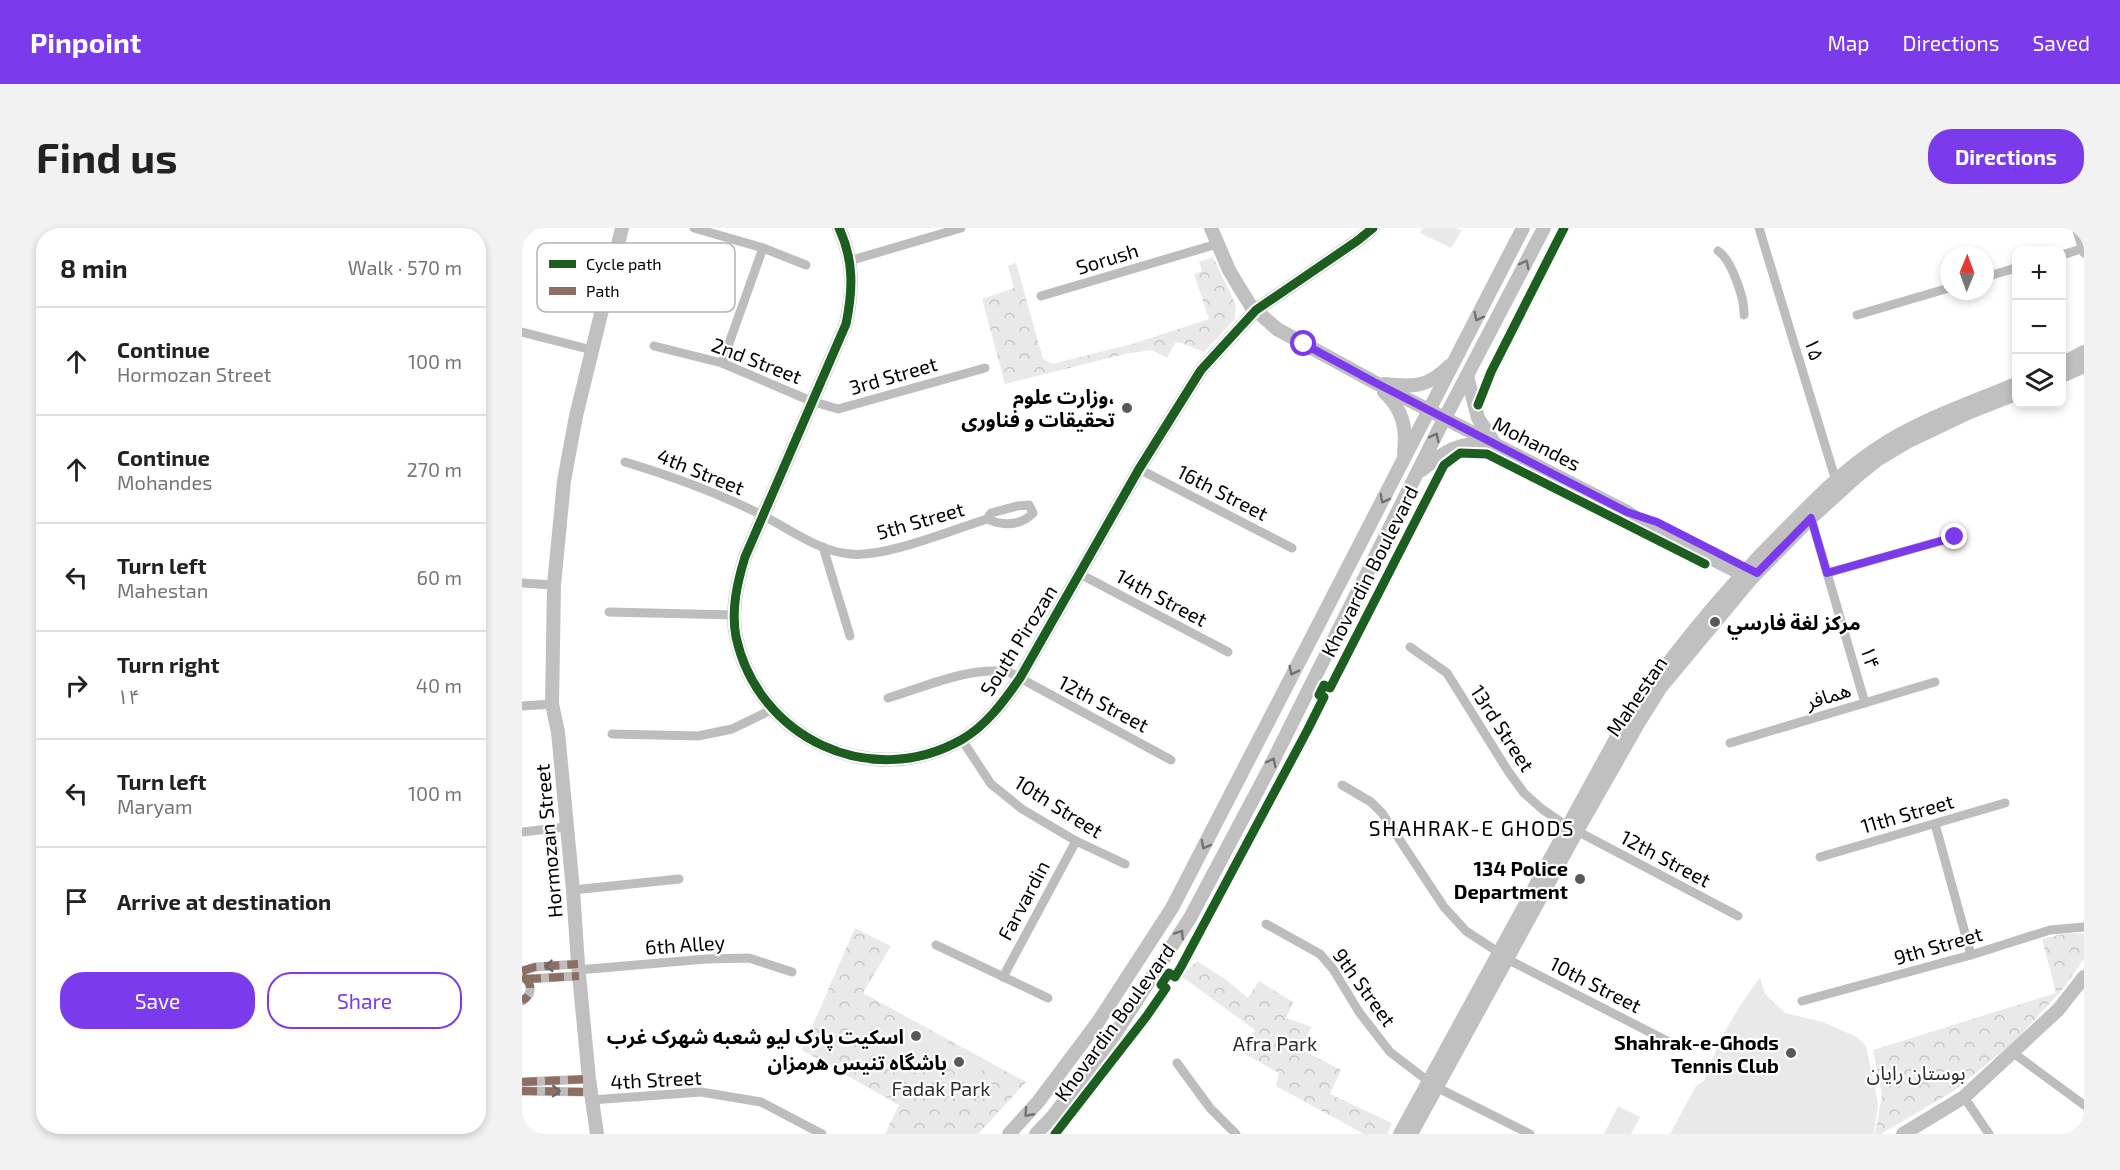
<!DOCTYPE html>
<html lang="en">
<head>
<meta charset="utf-8">
<style>
	body { margin:0; font-family:"Exo 2","Noto Sans Arabic",sans-serif; background:#f2f2f2; color:#222 }
	.controls { position:absolute; right:18px; top:18px; display:grid; overflow:hidden; border-radius:12px; box-shadow:0 3px 9px #0003 }
	.controls button { width:54px; height:54px; display:grid; place-items:center; padding:0; border:0; border-bottom:2px solid #e0e0e0; background:#fff; color:#222; font:30px sans-serif }
	.compass { position:absolute; left:1418px; top:18px; width:54px; height:54px; border-radius:50%; background:#fff; box-shadow:0 3px 9px #0003; rotate:1deg }
	.stop { position:absolute; width:18px; height:18px; margin:-14px; border:4px solid #7c3aed; border-radius:50%; background:#fff }
	.stop.end { background:#7c3aed; border-color:#fff; box-shadow:0 2px 6px #0008 }
	.list { margin:0; padding:0; list-style:none }
	h2 { display:flex; justify-content:space-between; align-items:center; height:78px; margin:0; padding:0 24px; font-size:26px }
	h2 small { font-size:20px; font-weight:400; color:#767676 }
	.list li { display:grid; grid-template-columns:39px 1fr auto; gap:18px; align-items:center; box-sizing:border-box; height:108px; padding:0 24px; border-top:2px solid #e0e0e0 }
	.list b { display:block; font-size:22px; white-space:nowrap }
	.list p { margin:0; font-size:20px; white-space:nowrap; color:#767676 }
	.list em { font-size:20px; font-style:normal; color:#767676 }
	.actions { display:flex; gap:12px; padding:18px 24px }
	.actions a { flex:1; padding:14px 0; border:2px solid #7c3aed; border-radius:24px; text-align:center; font-size:21px; color:#7c3aed }
	.actions .main { background:#7c3aed; color:#fff }
	.icon { flex:none; width:33px; height:33px; fill:none; stroke:currentColor; stroke-width:2; stroke-linecap:round; stroke-linejoin:round }
	.map { position:relative; flex:none; width:1562px; height:906px; overflow:hidden; border-radius:24px }
	header { display:flex; align-items:center; gap:36px; box-sizing:border-box; height:84px; padding:0 30px; background:#7c3aed; color:#fff }
	header strong { font-size:28px }
	nav { display:flex; gap:33px; margin-inline-start:auto; font-size:21px }
	.intro { display:flex; align-items:center; justify-content:space-between; box-sizing:border-box; height:144px; padding:0 36px }
	h1 { margin:0; font-size:42px }
	.button { padding:15px 27px; border-radius:24px; background:#7c3aed; color:#fff; font-size:21px; font-weight:700 }
	main { display:flex; gap:36px; padding:0 36px }
	aside { flex:1; background:#fff; border-radius:24px; box-shadow:0 3px 9px #0003 }
	.map>svg:first-child { display:block }
	.park { fill:url(#park-crowns) }
	.garden { fill:#e9e9e9 }
	.lines { fill:none; stroke-linecap:round; stroke-linejoin:round }
	.street { stroke:#bdbdbd; stroke-width:9 }
	.secondary { stroke:#c0c0c0; stroke-width:14 }
	.quiet { stroke:#8d6e63; stroke-width:8; stroke-dasharray:15 8; stroke-linecap:butt }
	.cycleway-casing { stroke:#fff; stroke-width:13 }
	.cycleway { stroke:#1b5e20; stroke-width:9 }
	.oneway { stroke:#737373 }
	.oneway2 { stroke:#686868 }
	.route { stroke:#7c3aed; stroke-width:8 }
	.poi-dot { fill:#595959; stroke:#fff; stroke-width:2 }
	.labels { text-anchor:middle; dominant-baseline:central; stroke-width:4.5; stroke-linejoin:round; paint-order:stroke }
	.street-label { font-size:20px; fill:#000; stroke:#fff }
	.poi-label { font-size:20px; font-weight:bold; fill:#000; stroke:#fff; text-anchor:end }
	.park-label { font-size:20px; fill:#2e2e2e; stroke:#fff }
	.neighbourhood-label { font-size:21px; letter-spacing:1.5px; fill:#000; stroke:#fff }
	.key { fill:#fff; stroke:#b2b2b2; stroke-width:1.5 }
	.key-label { font-size:16px; fill:#000 }
</style>
</head>
<body>
<header>
<strong>Pinpoint</strong>
<nav><a>Map</a><a>Directions</a><a>Saved</a></nav>
</header>
<div class="intro"><h1>Find us</h1><a class="button">Directions</a></div>
<main>
<aside>
<h2>8 min<small>Walk · 570 m</small></h2>
<ul class="list">
<li><svg class="icon" aria-label="ahead" viewBox="0 0 24 24"><path d="M12 20V5M6 11l6-6 6 6"/></svg><div><b>Continue</b><p>Hormozan Street</p></div><em>100 m</em></li>
<li><svg class="icon" aria-label="ahead" viewBox="0 0 24 24"><path d="M12 20V5M6 11l6-6 6 6"/></svg><div><b>Continue</b><p>Mohandes</p></div><em>270 m</em></li>
<li><svg class="icon" aria-label="left" viewBox="0 0 24 24"><path d="M17 20v-9H6M10 6l-5 5 5 5"/></svg><div><b>Turn left</b><p>Mahestan</p></div><em>60 m</em></li>
<li><svg class="icon" aria-label="right" viewBox="0 0 24 24"><path d="M7 20v-9h11M14 6l5 5-5 5"/></svg><div><b>Turn right</b><p>۱۴</p></div><em>40 m</em></li>
<li><svg class="icon" aria-label="left" viewBox="0 0 24 24"><path d="M17 20v-9H6M10 6l-5 5 5 5"/></svg><div><b>Turn left</b><p>Maryam</p></div><em>100 m</em></li>
<li><svg class="icon" aria-label="arrive" viewBox="0 0 24 24"><path d="M6 21V4h12l-3 4 3 4H6"/></svg><div><b>Arrive at destination</b></div></li>
</ul>
<div class="actions"><a class="main">Save</a><a>Share</a></div>
</aside>
<div class="map">
<svg width="1562" height="906" viewBox="0 0 1562 906">
	<defs>
		<pattern id="park-crowns" width="20" height="18" patternUnits="userSpaceOnUse" patternTransform="scale(1.5)"><rect width="20" height="18" fill="#e9e9e9"/><path d="M2 6a3 3 0 1 1 6 0M12 15a3 3 0 1 1 6 0" fill="none" stroke="#c6c6c6"/></pattern>
	</defs>
	<rect width="100%" height="100%" fill="#fff"/>
	<g class="park">
		<path d="M 691,29 L 714,77 L 713,91 L 682,124 L 657,114 L 653,115 L 645,130 L 630,122 L 603,126 L 483,156 L 460,71 L 492,60 L 486,38 L 494,35 L 521,131 L 530,136 L 610,116 L 687,91 L 672,46 L 680,43 L 677,34 Z"/>
		<path d="M 333,700 L 369,718 L 341,765 L 504,854 L 456,906 L 363,906 L 377,877 L 280,822 Z"/>
		<path d="M 1545,705 L 1562,706 L 1562,731 L 1540,762 L 1492,814 L 1430,864 L 1359,906 L 1353,906 L 1360,867 L 1351,822 L 1534,765 L 1520,711 Z"/>
		<path d="M 675,733 L 703,751 L 726,770 L 737,753 L 771,774 L 764,790 L 790,799 L 777,820 L 819,842 L 808,866 L 870,895 L 865,906 L 842,906 L 754,858 L 757,845 L 718,823 L 733,802 L 659,748 Z"/>
	</g>
	<g class="garden">
		<path d="M 901,0 L 931,0 L 940,2 L 929,20 L 898,5 Z"/>
		<path d="M 1238,750 L 1243,766 L 1263,785 L 1301,794 L 1335,809 L 1344,818 L 1356,874 L 1352,906 L 1148,906 L 1174,858 L 1182,853 C 1194,817 1214,780 1238,750 Z"/>
		<path d="M 381,789 L 416,809 L 407,828 L 372,808 Z"/>
		<path d="M 418,810 L 465,837 L 445,859 L 430,842 L 408,831 Z"/>
		<path d="M 1096,878 L 1118,889 L 1109,906 L 1082,906 Z"/>
	</g>
	<g class="lines">
		<g class="street">
			<path d="M 172,0 L 241,20 L 284,37"/>
			<path d="M 1237,0 L 1314,253"/>
			<path d="M 1554,0 L 1562,25"/>
			<path d="M 1196,23 C 1209,31 1223,71 1222,87"/>
			<path d="M 1540,27 L 1562,20"/>
			<path d="M 327,33 L 439,0"/>
			<path d="M 1463,49 L 1494,40"/>
			<path d="M 519,68 L 695,16"/>
			<path d="M 1335,87 L 1427,60"/>
			<path d="M 0,104 L 70,122"/>
			<path d="M 132,118 L 200,135 L 289,173 L 316,181 L 463,140"/>
			<path d="M 200,135 L 241,20"/>
			<path d="M 103,234 C 150,248 196,265 240,287 C 267,301 296,323 328,326 C 363,330 430,302 465,291 L 469,285 L 495,278 L 507,277 L 511,285 C 499,298 480,298 465,291"/>
			<path d="M 617,241 L 770,320"/>
			<path d="M 1289,290 L 1343,475"/>
			<path d="M 301,319 L 328,408"/>
			<path d="M 1305,345 L 1433,309"/>
			<path d="M 558,346 L 706,424"/>
			<path d="M 0,355 L 32,357"/>
			<path d="M 87,384 L 213,387"/>
			<path d="M 888,419 L 925,445 L 986,543 L 1002,565 L 1020,581 L 1046,599"/>
			<path d="M 366,470 C 403,459 447,438 487,444 L 649,532"/>
			<path d="M 0,478 L 30,476"/>
			<path d="M 90,506 L 176,508 L 210,501 L 249,482"/>
			<path d="M 440,512 L 469,556 L 500,581 L 554,613 L 603,636"/>
			<path d="M 1208,515 L 1413,454"/>
			<path d="M 820,557 L 849,574 L 860,585 L 922,679 L 944,703 L 976,724"/>
			<path d="M 1413,596 L 1449,727"/>
			<path d="M 1055,603 L 1216,688"/>
			<path d="M 0,604 L 44,599"/>
			<path d="M 1298,629 L 1483,575"/>
			<path d="M 51,662 L 157,651"/>
			<path d="M 744,696 L 798,726 L 811,741 L 837,784 L 868,824 L 906,853"/>
			<path d="M 414,717 L 526,770"/>
			<path d="M 985,731 L 1147,814"/>
			<path d="M 56,742 L 184,731 L 227,730 L 270,744"/>
			<path d="M 0,743 L 13,739 L 56,736"/>
			<path d="M 481,749 L 554,613"/>
			<path d="M 4,751 L 57,748"/>
			<path d="M 0,773 C 10,767 11,757 2,749"/>
			<path d="M 1280,773 L 1449,727 L 1528,702 L 1562,699"/>
			<path d="M 1490,824 L 1562,877"/>
			<path d="M 655,835 L 688,880 L 714,906"/>
			<path d="M 0,854 L 67,851"/>
			<path d="M 914,859 L 1008,906"/>
			<path d="M 0,863 L 68,864"/>
			<path d="M 1442,869 L 1467,906"/>
			<path d="M 69,872 L 179,864 L 239,874 L 300,906"/>
		</g>
		<g class="secondary">
			<path d="M 317,0 C 332,32 331,62 324,96 L 223,329 C 215,355 209,382 214,409 C 236,510 348,563 439,512 C 464,498 482,473 498,450 L 617,241 L 679,142 L 734,82 L 835,13 L 851,0"/>
			<path d="M 689,0 L 707,42 L 717,59 L 729,78 L 755,101 L 852,154 L 1105,284 L 1129,300 L 1226,349"/>
			<path d="M 1540,136 L 1562,124"/>
			<path d="M 945,148 L 956,190 L 971,213"/>
			<path d="M 1540,148 L 1562,138"/>
			<path d="M 862,156 C 890,159 906,160 927,138"/>
			<path d="M 862,164 C 881,181 885,201 882,225"/>
			<path d="M 900,242 C 925,221 936,215 969,215"/>
			<path d="M 75,906 L 67,851 L 56,736 L 51,662 L 36,504 L 30,476 L 32,357 L 42,253 L 54,188 L 100,0"/>
			<path d="M 487,906 L 516,874 L 576,794 L 650,680 L 1001,0"/>
			<path d="M 514,906 L 532,887 L 593,806 L 668,690 L 748,539 L 916,203 L 1022,0"/>
			<path d="M 878,906 L 1097,505 C 1147,429 1204,360 1268,297 C 1295,270 1322,242 1354,221 C 1397,192 1447,176 1494,156"/>
			<path d="M 889,906 L 1055,603 L 1117,494 L 1139,459 L 1229,351 L 1289,290 L 1334,249 L 1355,232 L 1385,214 L 1448,184 L 1494,166"/>
			<path d="M 1381,906 L 1442,869 L 1536,782 L 1562,749"/>
		</g>
		<g class="quiet">
			<path d="M 0,743 L 13,739 L 56,736"/>
			<path d="M 0,748 C 11,755 11,766 0,773"/>
			<path d="M 4,751 L 57,748"/>
			<path d="M 0,854 L 67,851"/>
			<path d="M 0,863 L 68,864"/>
		</g>
		<defs>
			<g id="cycleway">
				<path d="M 317,0 C 332,32 331,62 324,96 L 223,329 C 215,355 209,382 214,409 C 236,510 348,563 439,512 C 464,498 482,473 498,450 L 617,241 L 679,142 L 734,82 L 835,13 L 851,0"/>
				<path d="M 956,177 L 969,144 L 1042,0"/>
				<path d="M 533,906 L 624,789 L 644,760 L 639,757 L 647,745 L 653,749 L 659,739 L 785,503 L 802,469 L 797,467 L 802,457 L 808,460 L 922,237 L 938,225 L 965,226 L 1183,336"/>
			</g>
		</defs>
		<use href="#cycleway" class="cycleway-casing"/>
		<use href="#cycleway" class="cycleway"/>
	</g>
	<defs><path id="oneway-chevron" d="M-2-3.5L2.5 0L-2 3.5" fill="none" stroke-width="1.6" stroke-linecap="round" stroke-linejoin="round" transform="scale(1.5)"/></defs>
	<g class="oneway">
		<use href="#oneway-chevron" transform="translate(1003 36) rotate(-63)"/>
		<use href="#oneway-chevron" transform="translate(956 89) rotate(117)"/>
		<use href="#oneway-chevron" transform="translate(913 209) rotate(-63)"/>
		<use href="#oneway-chevron" transform="translate(862 271) rotate(118)"/>
		<use href="#oneway-chevron" transform="translate(771 443) rotate(116)"/>
		<use href="#oneway-chevron" transform="translate(750 534) rotate(-63)"/>
		<use href="#oneway-chevron" transform="translate(683 617) rotate(118)"/>
		<use href="#oneway-chevron" transform="translate(658 706) rotate(-57)"/>
		<use href="#oneway-chevron" transform="translate(506 885) rotate(132)"/>
	</g>
	<g class="oneway2">
		<use href="#oneway-chevron" transform="translate(27 738) rotate(175)"/>
		<use href="#oneway-chevron" transform="translate(34 863) rotate(1)"/>
	</g>
	<g class="lines">
		<path class="route" d="M 782,116 L 852,154 L 1105,284 L 1135,294 L 1235,345 L 1289,290 L 1305,345 L 1433,309"/>
	</g>
	<g class="poi-dot">
		<circle cx="605" cy="180" r="6"/>
		<circle cx="1193" cy="394" r="6"/>
		<circle cx="1058" cy="651" r="6"/>
		<circle cx="394" cy="808" r="6"/>
		<circle cx="1269" cy="825" r="6"/>
		<circle cx="437" cy="834" r="6"/>
	</g>
	<g class="labels">
		<g class="street-label">
			<text transform="translate(585 30) rotate(-17)">Sorush</text>
			<text transform="translate(1293 121) rotate(73)">۱۵</text>
			<text transform="translate(235 132) rotate(21)">2nd Street</text>
			<text transform="translate(371 147) rotate(-16)">3rd Street</text>
			<text transform="translate(1015 215) rotate(27)">Mohandes</text>
			<text transform="translate(179 243) rotate(22)">4th Street</text>
			<text transform="translate(701 264) rotate(27)">16th Street</text>
			<text transform="translate(398 292) rotate(-16)">5th Street</text>
			<text transform="translate(847 343) rotate(-63)">Khovardin Boulevard</text>
			<text transform="translate(640 369) rotate(28)">14th Street</text>
			<text transform="translate(496 412) rotate(-58)">South Pirozan</text>
			<text transform="translate(1349 429) rotate(74)">۱۴</text>
			<text transform="translate(1306 467) rotate(-17)">همافر</text>
			<text transform="translate(1114 468) rotate(-56)">Mahestan</text>
			<text transform="translate(582 475) rotate(28)">12th Street</text>
			<text transform="translate(981 500) rotate(57)">13rd Street</text>
			<text transform="translate(537 578) rotate(32)">10th Street</text>
			<text transform="translate(1385 585) rotate(-16)">11th Street</text>
			<text transform="translate(26 613) rotate(-95)">Hormozan Street</text>
			<text transform="translate(1144 630) rotate(28)">12th Street</text>
			<text transform="translate(501 672) rotate(-62)">Farvardin</text>
			<text transform="translate(163 716) rotate(-4)">6th Alley</text>
			<text transform="translate(1416 717) rotate(-16)">9th Street</text>
			<text transform="translate(1074 756) rotate(27)">10th Street</text>
			<text transform="translate(843 759) rotate(54)">9th Street</text>
			<text transform="translate(592 794) rotate(-54)">Khovardin Boulevard</text>
			<text transform="translate(134 851) rotate(-3)">4th Street</text>
		</g>
		<g class="poi-label">
			<text x="593" y="168">وزارت علوم،<tspan x="593" dy="23">تحقیقات و فناوری</tspan></text>
			<text x="1205" y="394" text-anchor="start">مركز لغة فارسي</text>
			<text x="1046" y="640">134 Police<tspan x="1046" dy="23">Department</tspan></text>
			<text x="382" y="808">اسکیت پارک لیو شعبه شهرک غرب</text>
			<text x="1257" y="814">Shahrak-e-Ghods<tspan x="1257" dy="23">Tennis Club</tspan></text>
			<text x="425" y="834">باشگاه تنیس هرمزان</text>
		</g>
		<g class="park-label">
			<text x="753" y="815">Afra Park</text>
			<text x="1394" y="844">بوستان رایان</text>
			<text x="419" y="860">Fadak Park</text>
		</g>
		<g class="neighbourhood-label">
			<text x="950" y="599">SHAHRAK-E GHODS</text>
		</g>
	</g>
	<rect x="15" y="15" width="198" height="69" rx="9" class="key"/>
	<rect x="27" y="32" width="27" height="8" fill="#1b5e20"/>
	<rect x="27" y="59" width="27" height="8" fill="#8d6e63"/>
	<g class="key-label">
		<text x="64" y="42">Cycle path</text>
		<text x="64" y="69">Path</text>
	</g>
</svg>
<div class="controls">
<button>+</button>
<button>−</button>
<button><svg class="icon" aria-label="layers" viewBox="0 0 24 24"><path d="M12 4l9 5-9 5-9-5zM3 14l9 5 9-5"/></svg></button>
</div>
<svg class="compass" viewBox="-18 -18 36 36"><path d="M0-13l5 13h-10z" fill="#e53935"/><path d="M0 13l5-13h-10z" fill="#767676"/></svg>
<div class="stop" style="left:782px;top:116px"></div>
<div class="stop end" style="left:1433px;top:309px"></div>
</div>
</main>
</body>
</html>
